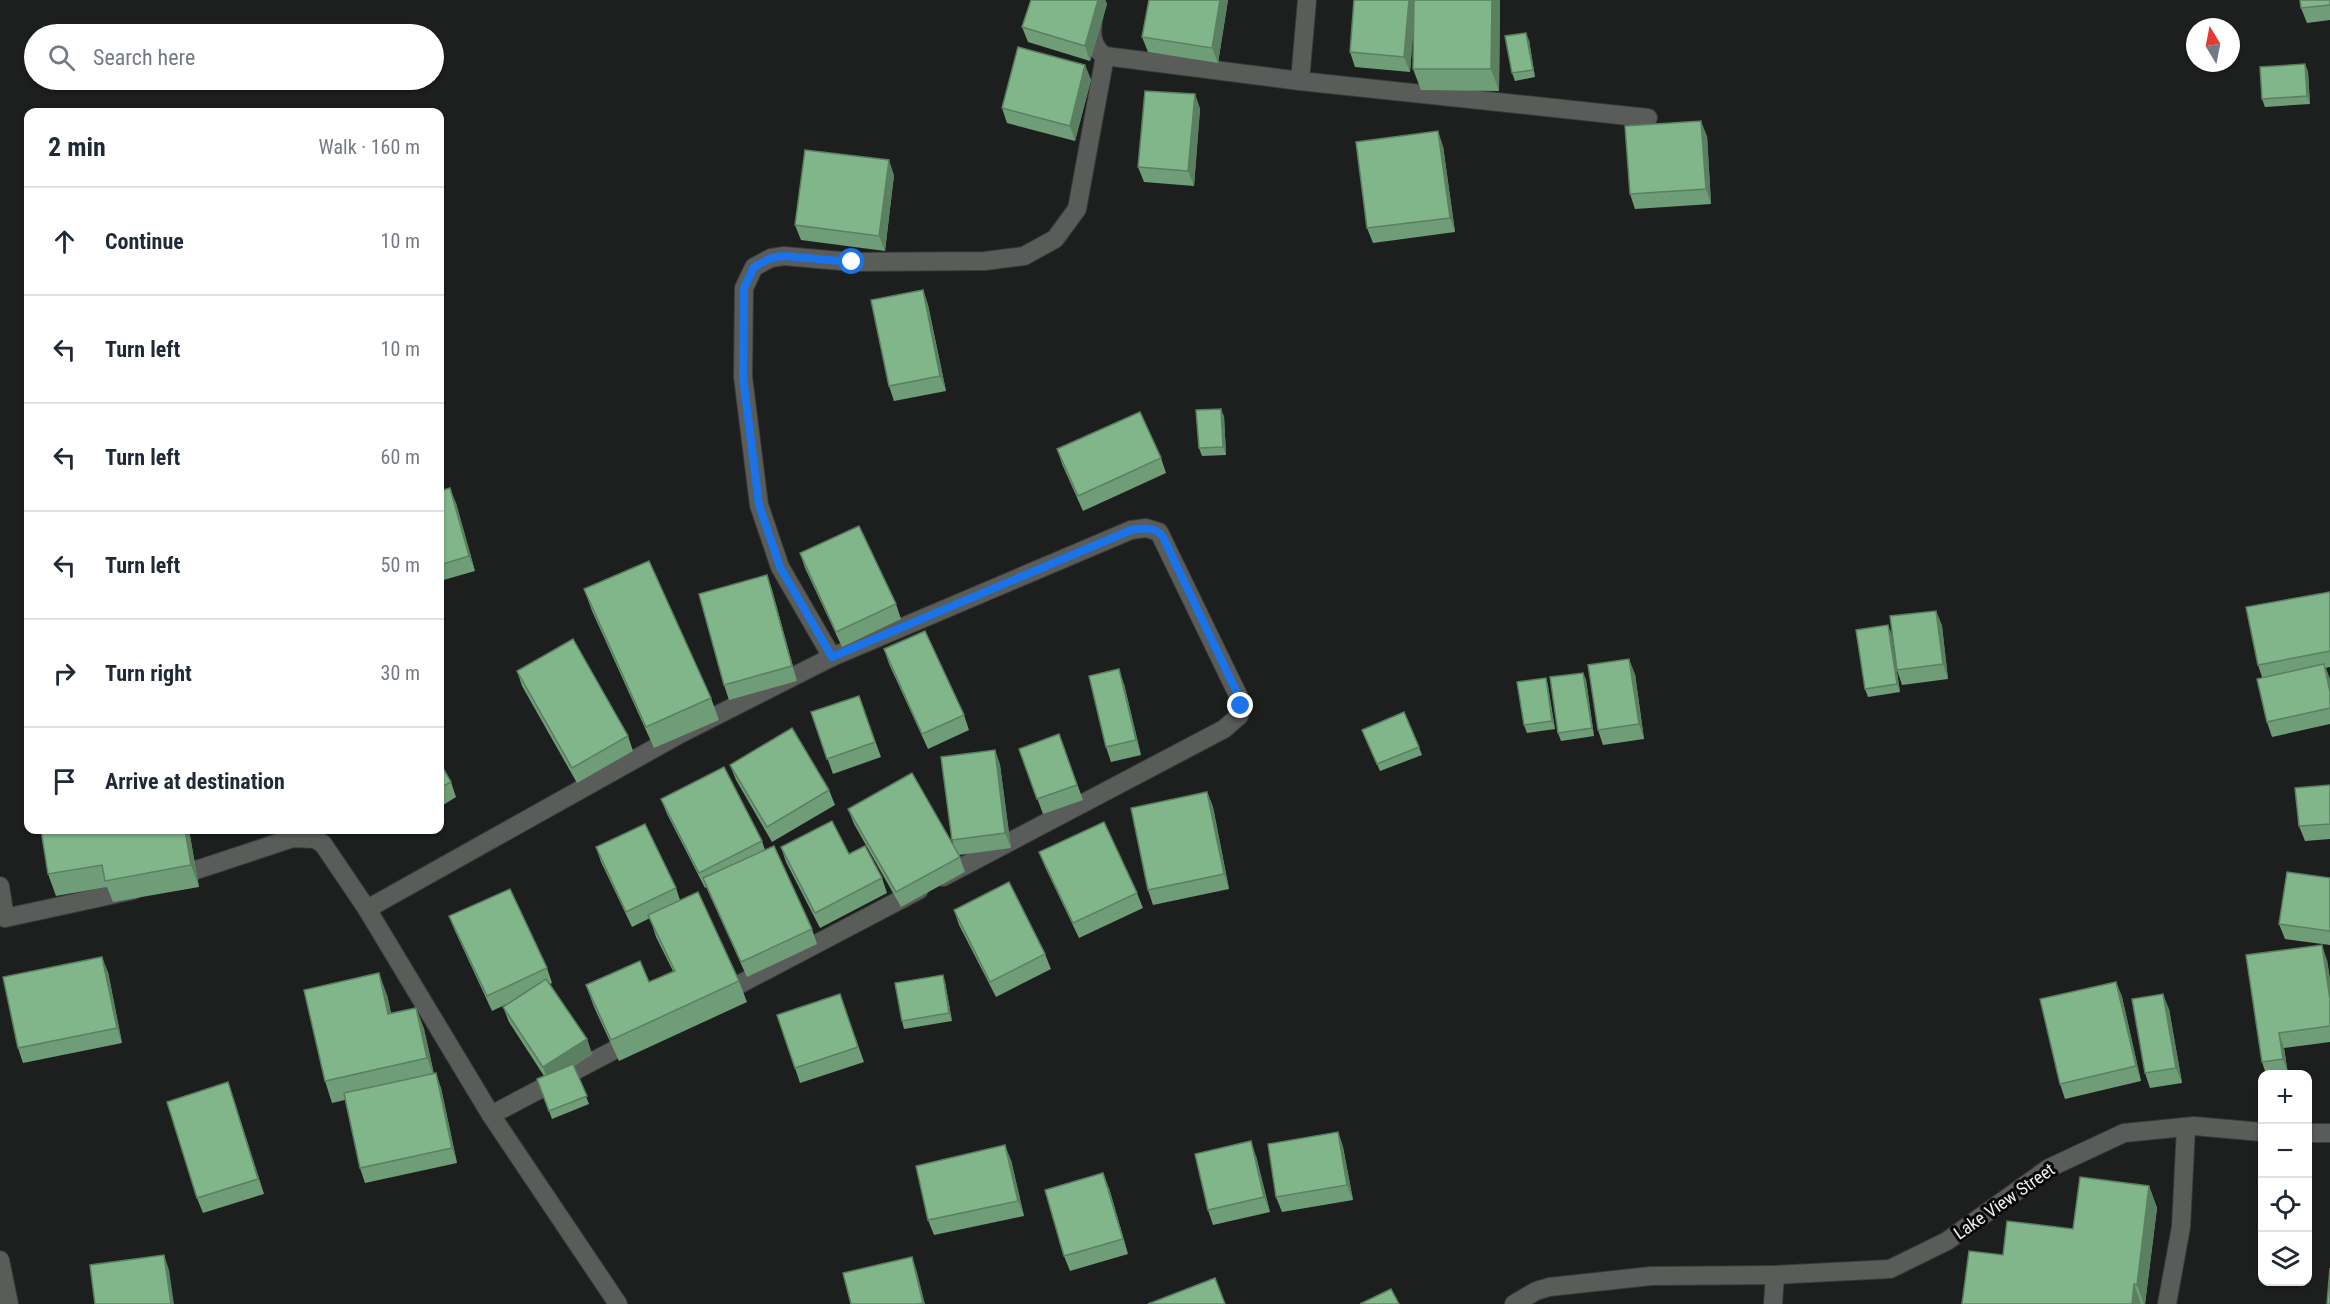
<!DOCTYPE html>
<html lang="en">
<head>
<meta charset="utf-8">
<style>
	body { margin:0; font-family:"Roboto Condensed",sans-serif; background:#f6f6f7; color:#1f2937 }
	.controls { position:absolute; right:18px; bottom:18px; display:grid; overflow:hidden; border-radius:12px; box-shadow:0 2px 4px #0004 }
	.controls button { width:54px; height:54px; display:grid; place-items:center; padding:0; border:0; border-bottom:2px solid #e0e1e3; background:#fff; color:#1f2937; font:30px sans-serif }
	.compass { position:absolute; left:2186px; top:18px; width:54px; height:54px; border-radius:50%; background:#fff; box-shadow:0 2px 4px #0004; rotate:350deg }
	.stop { position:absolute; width:18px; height:18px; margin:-14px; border:4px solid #1a73e8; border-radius:50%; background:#fff }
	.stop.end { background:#1a73e8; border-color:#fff; box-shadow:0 2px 6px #0008 }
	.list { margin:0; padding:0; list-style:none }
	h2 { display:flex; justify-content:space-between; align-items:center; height:78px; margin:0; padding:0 24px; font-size:26px }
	h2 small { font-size:20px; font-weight:400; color:#747a83 }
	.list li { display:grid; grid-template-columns:39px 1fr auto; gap:18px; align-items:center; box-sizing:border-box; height:108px; padding:0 24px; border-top:2px solid #e0e1e3 }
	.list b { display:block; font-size:22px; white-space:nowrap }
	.list em { font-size:20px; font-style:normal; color:#747a83 }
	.icon { flex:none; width:33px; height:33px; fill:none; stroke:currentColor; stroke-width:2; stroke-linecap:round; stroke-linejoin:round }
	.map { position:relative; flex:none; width:2330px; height:1304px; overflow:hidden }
	.search { position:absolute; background:#fff; box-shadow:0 2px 4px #0004; left:24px; top:24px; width:420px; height:66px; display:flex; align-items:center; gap:15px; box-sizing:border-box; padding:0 21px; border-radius:33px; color:#747a83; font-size:22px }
	.panel { position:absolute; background:#fff; box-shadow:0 2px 4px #0004; left:24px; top:108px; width:420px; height:726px; border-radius:12px }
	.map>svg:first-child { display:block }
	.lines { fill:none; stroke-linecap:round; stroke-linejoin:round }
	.minor-casing { stroke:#393b39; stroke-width:20 }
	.minor { stroke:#595c59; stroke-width:18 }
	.wall { fill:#6e9d77 }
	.shaded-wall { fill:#5a7f61 }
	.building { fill:#80b68a; stroke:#5a7f61; stroke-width:1.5 }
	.route { stroke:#1a73e8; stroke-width:8 }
	.labels { text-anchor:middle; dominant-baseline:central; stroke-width:6; stroke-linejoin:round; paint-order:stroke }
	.street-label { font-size:18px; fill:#eceeec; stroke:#080808 }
</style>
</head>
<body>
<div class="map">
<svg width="2330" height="1304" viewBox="0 0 2330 1304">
	<rect width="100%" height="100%" fill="#1c1f1d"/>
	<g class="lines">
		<defs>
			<g id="minor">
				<path d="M 1096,0 C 1094,21 1085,43 1105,56 L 1300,81 L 1648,118"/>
				<path d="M 1300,81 L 1307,0"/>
				<path d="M 832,657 L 780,567 L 759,505 L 743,377 L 744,288 L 754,267 L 771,258 L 784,256 L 852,262 L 985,261 L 1024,256 L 1055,239 L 1077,209 L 1105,56"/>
				<path d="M 175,877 L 293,838 L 315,839 L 323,844 L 367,909 L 491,1115 L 618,1304"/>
				<path d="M 0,886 L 5,918 L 134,890"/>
				<path d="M 367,909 L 680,734 L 832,657 L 1131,530 L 1146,528 L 1159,532 L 1238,695 L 1241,706 L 1239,716 L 1224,729 L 943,877"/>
				<path d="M 721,994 L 919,890"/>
				<path d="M 491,1115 L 635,1039"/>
				<path d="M 2308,1133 L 2330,1133"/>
				<path d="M 0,1260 L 9,1304"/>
				<path d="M 1514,1304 L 1536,1291 L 1549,1287 L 1651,1276 L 1775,1275"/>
				<path d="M 1773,1304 L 1775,1275 L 1890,1269 L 1947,1241 L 2049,1168 L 2124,1133 L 2194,1126 L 2262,1132"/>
				<path d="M 2167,1304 L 2181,1227 L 2186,1127"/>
			</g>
		</defs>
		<use href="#minor" class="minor-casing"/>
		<use href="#minor" class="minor"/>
	</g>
	<g class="wall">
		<path d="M 1031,0 L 1105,0 L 1107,4 L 1090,61 L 1028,42 L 1022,27 Z"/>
		<path d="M 1228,0 L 1218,63 L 1148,52 L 1142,37 Z"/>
		<path d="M 1354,0 L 1500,0 L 1499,91 L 1421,90 L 1413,69 L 1414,18 L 1410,72 L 1355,67 L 1350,52 Z"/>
		<path d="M 2330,0 L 2330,20 L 2307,23 L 2301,8 Z"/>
		<path d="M 1529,40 L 1535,77 L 1515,81 L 1512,73 Z"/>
		<path d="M 2305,64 L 2308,72 L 2310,104 L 2265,107 L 2262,99 Z"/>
		<path d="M 1085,65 L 1091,80 L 1075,141 L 1007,123 L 1002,108 Z"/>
		<path d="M 1195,94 L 1200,109 L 1194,186 L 1144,182 L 1138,167 Z"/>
		<path d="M 1707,136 L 1711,204 L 1635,209 L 1630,194 Z"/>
		<path d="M 1443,146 L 1455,232 L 1373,243 L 1367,228 Z"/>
		<path d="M 894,175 L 885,251 L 801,240 L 795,225 Z"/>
		<path d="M 923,290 L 928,305 L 946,391 L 894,401 L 889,386 Z"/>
		<path d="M 1224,416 L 1226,455 L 1202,456 L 1199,448 Z"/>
		<path d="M 1057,449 L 1161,458 L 1166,473 L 1083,511 L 1062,464 Z"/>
		<path d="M 440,491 L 456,503 L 475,571 L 440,581 Z"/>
		<path d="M 800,553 L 896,604 L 901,619 L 842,647 L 805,568 Z"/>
		<path d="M 767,575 L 772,590 L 797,681 L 729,700 L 724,685 Z"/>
		<path d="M 584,589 L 711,698 L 719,720 L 654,748 L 592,611 Z"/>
		<path d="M 2330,592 L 2330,667 L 2326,668 L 2330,681 L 2330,724 L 2272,737 L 2267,722 L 2262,677 L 2258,665 Z"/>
		<path d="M 1936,611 L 1942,626 L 1948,679 L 1902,685 L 1897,670 Z"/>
		<path d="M 1891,632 L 1900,692 L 1868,697 L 1865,689 Z"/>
		<path d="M 884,649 L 964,715 L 969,730 L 928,749 L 889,664 Z"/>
		<path d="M 517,671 L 628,736 L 633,751 L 577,783 L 522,686 Z"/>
		<path d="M 1583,673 L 1586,680 L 1594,736 L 1561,741 L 1558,733 Z"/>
		<path d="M 1635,674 L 1644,739 L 1603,745 L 1598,730 Z"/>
		<path d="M 1546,678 L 1548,686 L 1555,729 L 1527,733 L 1524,725 Z"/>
		<path d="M 1124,684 L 1141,755 L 1111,762 L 1106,747 Z"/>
		<path d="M 859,696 L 881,757 L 833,774 L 811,712 Z"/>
		<path d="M 1362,730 L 1419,747 L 1422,755 L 1380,771 Z"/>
		<path d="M 1059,734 L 1083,800 L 1043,814 L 1019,749 Z"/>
		<path d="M 995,750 L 1000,765 L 1011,848 L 959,855 L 965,872 L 901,907 L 854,824 L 848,809 L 954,847 L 952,840 Z"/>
		<path d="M 440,763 L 451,782 L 456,797 L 440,807 Z"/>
		<path d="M 730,765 L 829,790 L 835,805 L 772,842 L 736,780 Z"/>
		<path d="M 2330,785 L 2330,839 L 2305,841 L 2299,826 Z"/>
		<path d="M 1207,792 L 1213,807 L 1229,889 L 1153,905 L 1148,890 Z"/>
		<path d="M 661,799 L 762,841 L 765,850 L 812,929 L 817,944 L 747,977 L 706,887 L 705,888 L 667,814 Z"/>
		<path d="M 189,830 L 199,887 L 113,902 L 107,887 L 56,896 L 48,874 Z"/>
		<path d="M 391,830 L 402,830 L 394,834 Z"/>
		<path d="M 596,847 L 676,888 L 680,900 L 739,981 L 747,1002 L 619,1061 L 594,1007 L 586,985 L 649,982 L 673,971 L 656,937 L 650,918 L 632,927 L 601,862 Z"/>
		<path d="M 781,847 L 849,854 L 882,878 L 887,893 L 820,928 L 786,862 Z"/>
		<path d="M 1039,852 L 1137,893 L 1143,908 L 1079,938 L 1045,867 Z"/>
		<path d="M 2330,878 L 2330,945 L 2285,939 L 2279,924 Z"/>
		<path d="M 954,910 L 1045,954 L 1051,969 L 996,997 L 959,925 Z"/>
		<path d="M 449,916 L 547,968 L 552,983 L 550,984 L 587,1039 L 592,1054 L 574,1066 L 589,1104 L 552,1119 L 537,1079 L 544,1076 L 509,1022 L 503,1007 L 511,1002 L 492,1011 L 455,931 Z"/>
		<path d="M 2246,955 L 2327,960 L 2330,979 L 2330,1042 L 2284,1048 L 2288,1074 L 2266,1074 L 2262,1062 Z"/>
		<path d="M 108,972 L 122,1043 L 23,1063 L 18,1048 Z"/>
		<path d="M 945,982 L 952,1021 L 904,1029 L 902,1021 Z"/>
		<path d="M 2116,982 L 2122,997 L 2141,1081 L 2065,1099 L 2060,1084 Z"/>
		<path d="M 840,994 L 864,1062 L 800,1083 L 795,1068 Z"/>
		<path d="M 387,995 L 391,1013 L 416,1008 L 424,1029 L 434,1074 L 441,1088 L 457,1163 L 365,1183 L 360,1168 L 345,1100 L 332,1103 L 325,1081 Z"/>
		<path d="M 2169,1009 L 2182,1083 L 2150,1088 L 2145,1073 Z"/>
		<path d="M 233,1097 L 264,1194 L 203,1213 L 197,1198 Z"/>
		<path d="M 1338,1132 L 1343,1147 L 1353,1200 L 1282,1212 L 1276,1197 Z"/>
		<path d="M 1256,1156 L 1270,1212 L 1213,1225 L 1208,1210 Z"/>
		<path d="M 1011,1160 L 1024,1216 L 934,1235 L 928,1220 Z"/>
		<path d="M 2149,1186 L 2157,1208 L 2145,1304 L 1962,1304 L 2003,1255 L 2073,1229 Z"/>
		<path d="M 1109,1188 L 1128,1254 L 1070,1271 L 1064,1256 Z"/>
	</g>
	<g class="shaded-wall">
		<path d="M 1098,0 L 1105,0 L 1107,4 L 1090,61 L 1085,46 Z"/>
		<path d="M 1220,0 L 1228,0 L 1218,63 L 1212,48 Z"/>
		<path d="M 1409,0 L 1416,0 L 1410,72 L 1404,57 Z"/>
		<path d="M 1492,0 L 1500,0 L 1499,91 L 1491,69 Z"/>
		<path d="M 1526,33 L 1529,40 L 1535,77 L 1533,70 Z"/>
		<path d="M 2305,64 L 2308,72 L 2310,104 L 2307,96 Z"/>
		<path d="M 1085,65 L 1091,80 L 1075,141 L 1070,126 Z"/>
		<path d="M 1195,94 L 1200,109 L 1194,186 L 1188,171 Z"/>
		<path d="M 1701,121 L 1707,136 L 1711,204 L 1706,189 Z"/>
		<path d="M 1438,131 L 1443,146 L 1455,232 L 1450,218 Z"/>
		<path d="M 889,160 L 894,175 L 885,251 L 879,236 Z"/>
		<path d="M 923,290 L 928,305 L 946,391 L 940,376 Z"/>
		<path d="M 1221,409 L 1224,416 L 1226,455 L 1223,447 Z"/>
		<path d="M 450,488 L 456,503 L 475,571 L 469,556 Z"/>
		<path d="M 767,575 L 772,590 L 797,681 L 792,666 Z"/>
		<path d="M 1936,611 L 1942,626 L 1948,679 L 1943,664 Z"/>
		<path d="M 1888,625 L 1891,632 L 1900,692 L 1897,684 Z"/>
		<path d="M 1629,659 L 1635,674 L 1644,739 L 1639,724 Z"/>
		<path d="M 2324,664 L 2330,679 L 2330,692 Z"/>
		<path d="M 1119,669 L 1124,684 L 1141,755 L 1136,740 Z"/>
		<path d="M 1583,673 L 1586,680 L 1594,736 L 1592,728 Z"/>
		<path d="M 1546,678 L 1548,686 L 1555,729 L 1552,721 Z"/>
		<path d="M 995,750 L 1000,765 L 1011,848 L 1005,833 Z"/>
		<path d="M 1207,792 L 1213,807 L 1229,889 L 1224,874 Z"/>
		<path d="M 185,830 L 189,830 L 199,887 L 191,865 Z"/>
		<path d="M 2322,945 L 2327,960 L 2330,979 L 2330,1000 Z"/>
		<path d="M 102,957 L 108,972 L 122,1043 L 117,1028 Z"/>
		<path d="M 379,973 L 387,995 L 396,1036 L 388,1014 Z"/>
		<path d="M 943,975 L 945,982 L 952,1021 L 949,1013 Z"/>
		<path d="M 2116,982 L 2122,997 L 2141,1081 L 2136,1066 Z"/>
		<path d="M 2163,994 L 2169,1009 L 2182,1083 L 2176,1068 Z"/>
		<path d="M 416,1008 L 424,1029 L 435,1079 L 427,1058 Z"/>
		<path d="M 2279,1033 L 2284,1048 L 2288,1074 L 2283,1059 Z"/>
		<path d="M 587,1039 L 592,1054 L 549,1082 L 543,1067 Z"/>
		<path d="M 436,1073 L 441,1088 L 457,1163 L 452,1148 Z"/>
		<path d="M 228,1082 L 233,1097 L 264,1194 L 258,1179 Z"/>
		<path d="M 1338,1132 L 1343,1147 L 1353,1200 L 1347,1185 Z"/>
		<path d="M 1251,1141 L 1256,1156 L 1270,1212 L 1264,1197 Z"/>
		<path d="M 1005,1145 L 1011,1160 L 1024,1216 L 1018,1201 Z"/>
		<path d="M 1103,1173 L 1109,1188 L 1128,1254 L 1123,1239 Z"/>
		<path d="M 2149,1186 L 2157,1208 L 2145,1304 L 2144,1304 L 2137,1285 Z"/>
		<path d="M 164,1255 L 169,1270 L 174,1304 L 171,1304 Z"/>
		<path d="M 912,1257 L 917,1272 L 925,1304 L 923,1304 L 923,1303 Z"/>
		<path d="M 2134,1284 L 2141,1304 L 2132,1304 Z"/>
	</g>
	<g class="building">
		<path d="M 1031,0 L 1098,0 L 1085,46 L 1022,27 Z"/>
		<path d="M 1149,0 L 1220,0 L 1212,48 L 1142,37 Z"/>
		<path d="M 1354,0 L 1409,0 L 1404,57 L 1350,52 Z"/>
		<path d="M 1414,0 L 1492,0 L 1491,69 L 1413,69 Z"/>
		<path d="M 2300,0 L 2330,0 L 2330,5 L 2301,8 Z"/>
		<path d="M 1526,33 L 1533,70 L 1512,73 L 1505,36 Z"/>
		<path d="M 1018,47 L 1085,65 L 1070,126 L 1002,108 Z"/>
		<path d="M 2305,64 L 2307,96 L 2262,99 L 2260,67 Z"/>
		<path d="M 1145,91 L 1195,94 L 1188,171 L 1138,167 Z"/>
		<path d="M 1701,121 L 1706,189 L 1630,194 L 1625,126 Z"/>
		<path d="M 1438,131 L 1450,218 L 1367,228 L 1356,142 Z"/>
		<path d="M 805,150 L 889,160 L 879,236 L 795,225 Z"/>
		<path d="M 923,290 L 940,376 L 889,386 L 871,300 Z"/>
		<path d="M 1221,409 L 1223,447 L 1199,448 L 1196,410 Z"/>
		<path d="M 1140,412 L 1161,458 L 1078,496 L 1057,449 Z"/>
		<path d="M 450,488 L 469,556 L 440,565 L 440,491 Z"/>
		<path d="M 859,526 L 896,604 L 836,632 L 800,553 Z"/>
		<path d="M 649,561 L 711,698 L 646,727 L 584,589 Z"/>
		<path d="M 767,575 L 792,666 L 724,685 L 699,594 Z"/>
		<path d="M 2330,592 L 2330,651 L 2258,665 L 2246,607 Z"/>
		<path d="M 1936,611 L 1943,664 L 1897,670 L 1890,616 Z"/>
		<path d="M 1888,625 L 1897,684 L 1865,689 L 1856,630 Z"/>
		<path d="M 925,631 L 964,715 L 922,734 L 884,649 Z"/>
		<path d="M 573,639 L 628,736 L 572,768 L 517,671 Z"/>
		<path d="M 1629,659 L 1639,724 L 1598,730 L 1588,665 Z"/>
		<path d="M 2324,664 L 2330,692 L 2330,708 L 2267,722 L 2257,679 Z"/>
		<path d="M 1119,669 L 1136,740 L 1106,747 L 1089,676 Z"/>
		<path d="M 1583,673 L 1592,728 L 1558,733 L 1550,677 Z"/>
		<path d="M 1546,678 L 1552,721 L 1524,725 L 1517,682 Z"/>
		<path d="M 859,696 L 875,742 L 827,759 L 811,712 Z"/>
		<path d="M 1404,712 L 1419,747 L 1377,764 L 1362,730 Z"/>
		<path d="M 792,728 L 829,790 L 767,827 L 730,765 Z"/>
		<path d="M 1059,734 L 1077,785 L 1037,799 L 1019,749 Z"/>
		<path d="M 995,750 L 1005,833 L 952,840 L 941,757 Z"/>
		<path d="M 440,763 L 451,782 L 440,788 Z"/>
		<path d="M 724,767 L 762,841 L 699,873 L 661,799 Z"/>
		<path d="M 912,773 L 960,857 L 896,892 L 848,809 Z"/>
		<path d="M 2330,785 L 2330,824 L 2299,826 L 2295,788 Z"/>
		<path d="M 1207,792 L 1224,874 L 1148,890 L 1131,808 Z"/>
		<path d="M 832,821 L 849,854 L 865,846 L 882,878 L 815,913 L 781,847 Z"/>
		<path d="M 1104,822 L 1137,893 L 1073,923 L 1039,852 Z"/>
		<path d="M 645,824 L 676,888 L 626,912 L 596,847 Z"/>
		<path d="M 41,830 L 185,830 L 191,865 L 105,881 L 102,865 L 48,874 Z"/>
		<path d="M 774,846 L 812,929 L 741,962 L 703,878 Z"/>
		<path d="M 2287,872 L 2330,878 L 2330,931 L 2279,924 Z"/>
		<path d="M 1009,882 L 1045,954 L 990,982 L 954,910 Z"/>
		<path d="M 510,889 L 547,968 L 487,996 L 449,916 Z"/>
		<path d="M 698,892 L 739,981 L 611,1040 L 586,985 L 640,961 L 649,982 L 675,971 L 648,915 Z"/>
		<path d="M 2322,945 L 2330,1000 L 2330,1026 L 2279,1033 L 2283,1059 L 2262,1062 L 2246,955 Z"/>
		<path d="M 102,957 L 117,1028 L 18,1048 L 3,977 Z"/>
		<path d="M 379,973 L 388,1014 L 416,1008 L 427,1058 L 325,1081 L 304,990 Z"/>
		<path d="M 943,975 L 949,1013 L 902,1021 L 895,983 Z"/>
		<path d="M 546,979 L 587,1039 L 543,1067 L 503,1007 Z"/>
		<path d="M 2116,982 L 2136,1066 L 2060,1084 L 2040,999 Z"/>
		<path d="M 840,994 L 858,1047 L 795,1068 L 777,1015 Z"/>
		<path d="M 2163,994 L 2176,1068 L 2145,1073 L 2132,999 Z"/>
		<path d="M 573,1064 L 587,1096 L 549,1111 L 537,1079 Z"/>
		<path d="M 436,1073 L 452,1148 L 360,1168 L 344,1093 Z"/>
		<path d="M 228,1082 L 258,1179 L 197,1198 L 167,1102 Z"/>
		<path d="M 1338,1132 L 1347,1185 L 1276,1197 L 1268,1144 Z"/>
		<path d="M 1251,1141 L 1264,1197 L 1208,1210 L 1195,1154 Z"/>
		<path d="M 1005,1145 L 1018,1201 L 928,1220 L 916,1166 Z"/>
		<path d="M 1103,1173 L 1123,1239 L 1064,1256 L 1045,1190 Z"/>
		<path d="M 2080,1177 L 2149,1186 L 2137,1285 L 2134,1284 L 2132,1304 L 1962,1304 L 1969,1251 L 2003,1255 L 2007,1221 L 2073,1229 Z"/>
		<path d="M 164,1255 L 171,1304 L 95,1304 L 90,1265 Z"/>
		<path d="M 912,1257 L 923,1303 L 917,1304 L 851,1304 L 843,1273 Z"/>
		<path d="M 2330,1268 L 2330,1304 L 2327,1304 Z"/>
		<path d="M 1215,1278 L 1225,1304 L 1148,1304 Z"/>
		<path d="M 1391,1289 L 1399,1304 L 1360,1304 Z"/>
	</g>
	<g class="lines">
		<path class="route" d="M 852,262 L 784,256 L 771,258 L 754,267 L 744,288 L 743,377 L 759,505 L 780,567 L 832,657 L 1131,530 C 1143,528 1155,526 1163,537 L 1238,695 L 1241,706"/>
	</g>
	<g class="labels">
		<g class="street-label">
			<text transform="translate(2004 1201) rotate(-35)">Lake View Street</text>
		</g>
	</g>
</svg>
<div class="controls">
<button>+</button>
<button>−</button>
<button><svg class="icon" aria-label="locate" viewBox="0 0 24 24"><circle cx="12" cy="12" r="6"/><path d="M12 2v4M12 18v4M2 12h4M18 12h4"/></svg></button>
<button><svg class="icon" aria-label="layers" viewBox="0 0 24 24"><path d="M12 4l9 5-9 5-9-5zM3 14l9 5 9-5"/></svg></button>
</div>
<svg class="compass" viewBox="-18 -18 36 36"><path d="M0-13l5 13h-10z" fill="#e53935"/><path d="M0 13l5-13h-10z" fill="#747a83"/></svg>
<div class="stop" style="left:852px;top:262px"></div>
<div class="stop end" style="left:1241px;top:706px"></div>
<div class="search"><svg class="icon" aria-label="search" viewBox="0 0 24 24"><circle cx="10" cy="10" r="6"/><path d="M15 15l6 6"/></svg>Search here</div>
<section class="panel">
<h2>2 min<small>Walk · 160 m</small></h2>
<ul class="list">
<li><svg class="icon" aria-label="ahead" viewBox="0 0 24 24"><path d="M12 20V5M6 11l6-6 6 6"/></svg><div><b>Continue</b></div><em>10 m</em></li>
<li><svg class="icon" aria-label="left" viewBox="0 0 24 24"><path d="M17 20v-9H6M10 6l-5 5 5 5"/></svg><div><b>Turn left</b></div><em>10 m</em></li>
<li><svg class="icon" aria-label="left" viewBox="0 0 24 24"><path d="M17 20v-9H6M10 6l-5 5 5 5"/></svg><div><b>Turn left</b></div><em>60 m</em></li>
<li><svg class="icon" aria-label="left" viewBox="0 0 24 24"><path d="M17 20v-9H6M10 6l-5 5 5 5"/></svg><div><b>Turn left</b></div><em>50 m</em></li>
<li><svg class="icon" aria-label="right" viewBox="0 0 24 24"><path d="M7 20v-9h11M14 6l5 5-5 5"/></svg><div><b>Turn right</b></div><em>30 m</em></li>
<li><svg class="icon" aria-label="arrive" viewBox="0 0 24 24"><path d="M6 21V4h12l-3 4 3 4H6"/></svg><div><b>Arrive at destination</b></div></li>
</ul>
</section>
</div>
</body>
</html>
